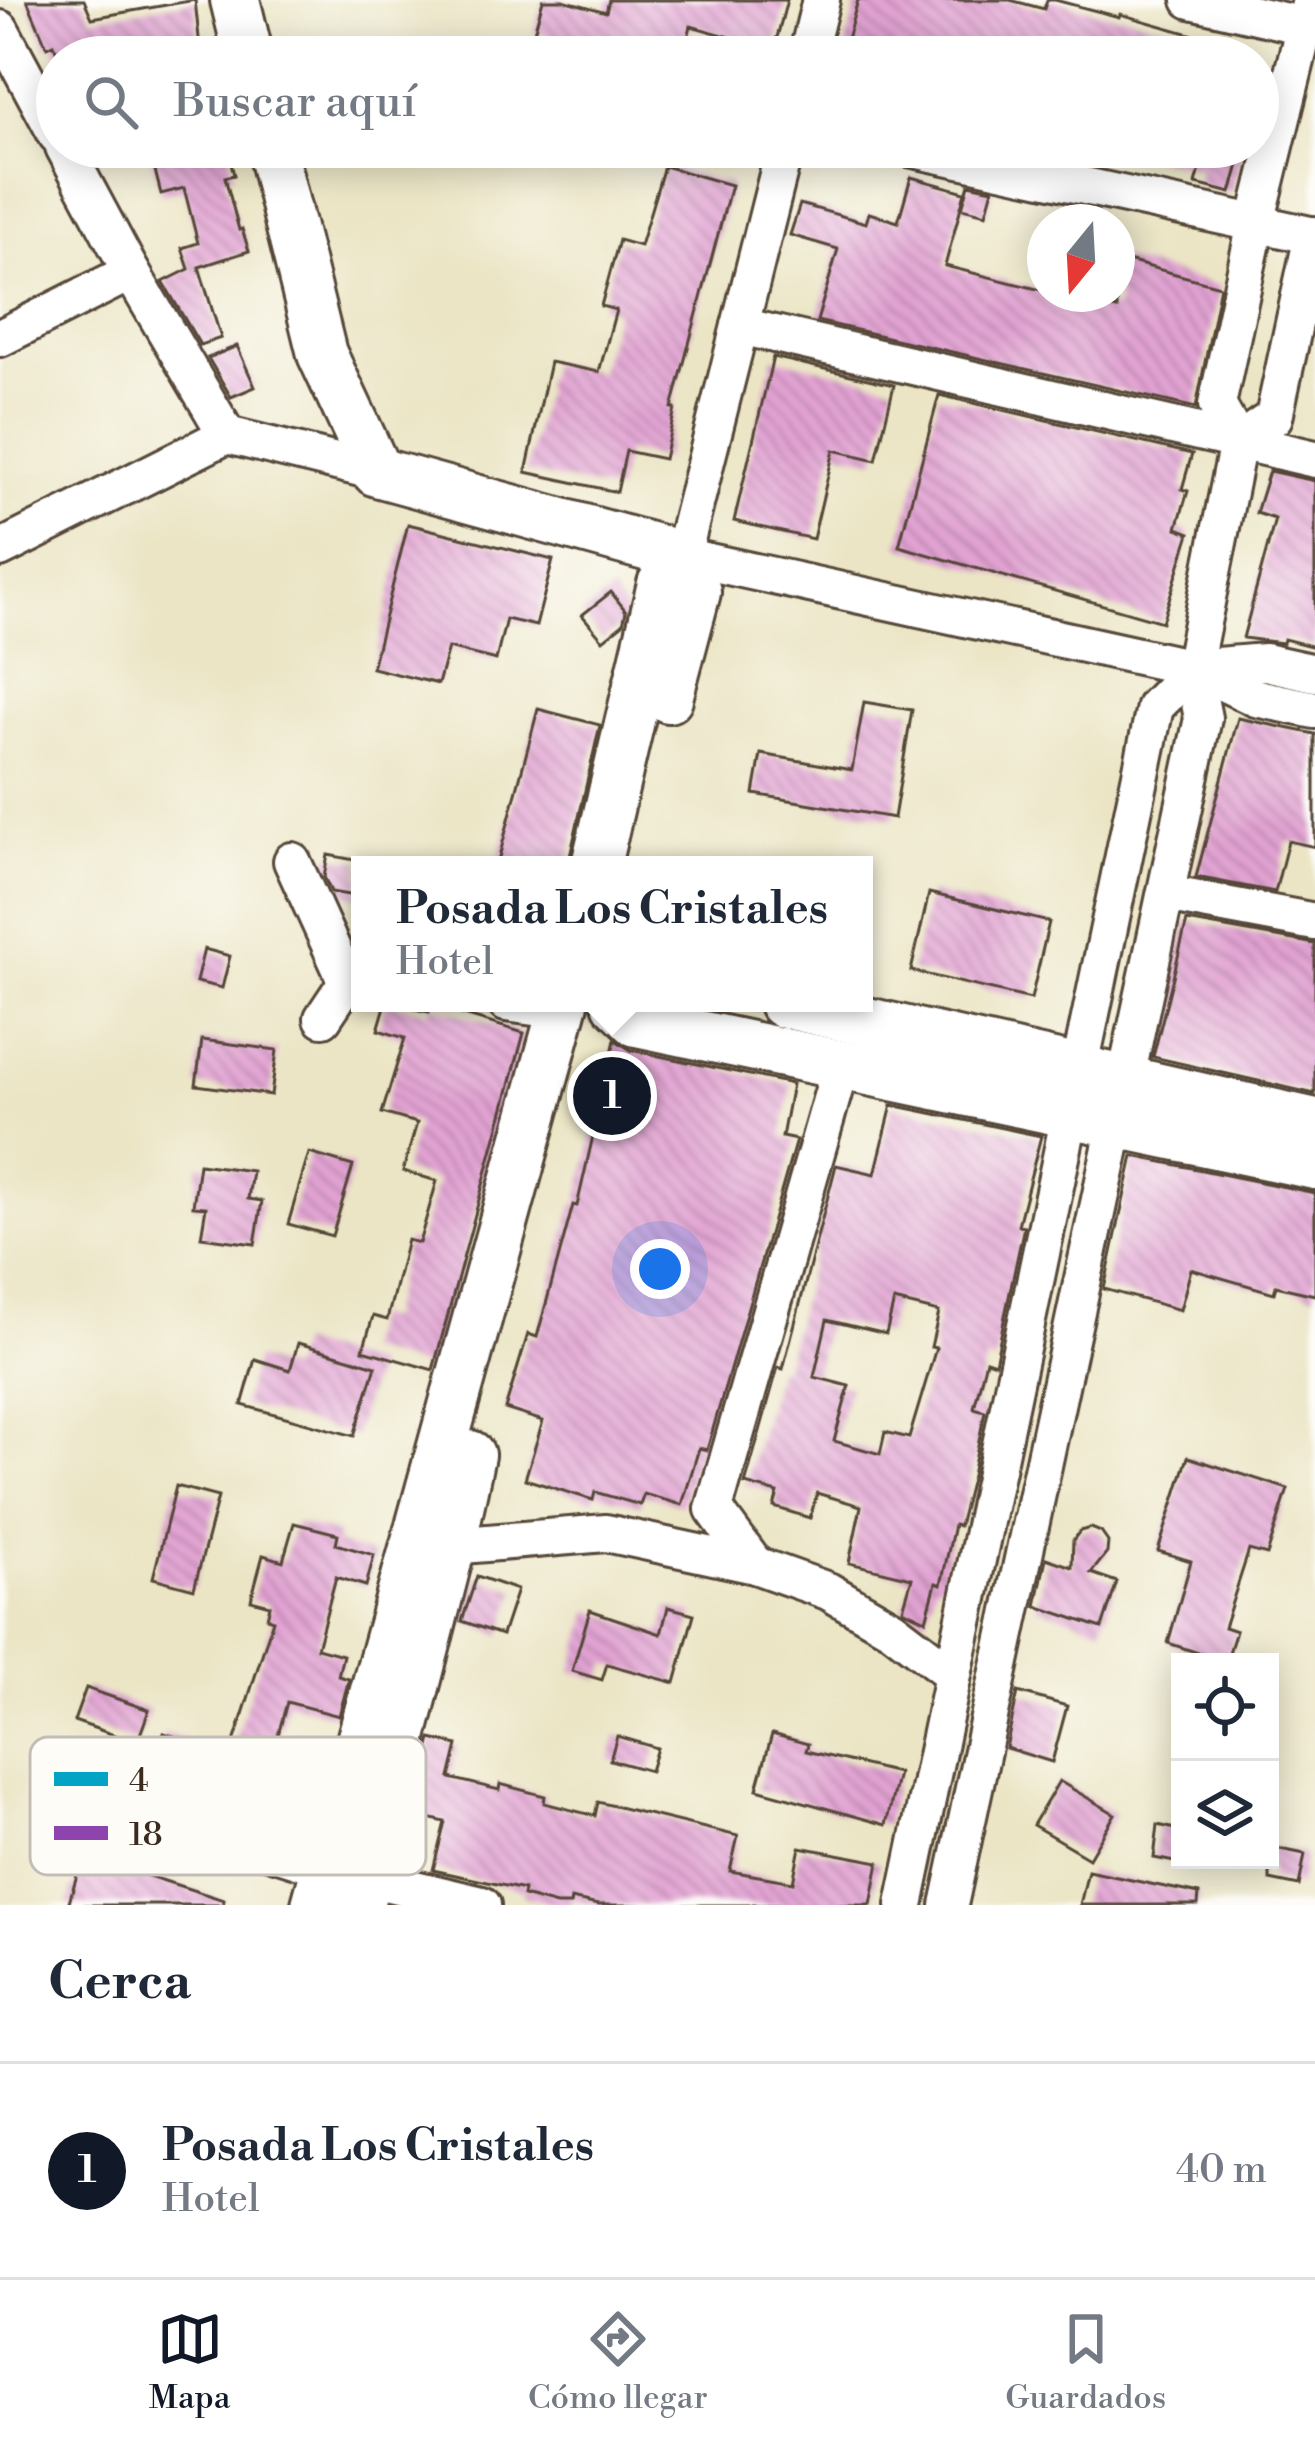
<!DOCTYPE html>
<html lang="es">
<head>
<meta charset="utf-8">
<style>
	body { margin:0; font-family:"Libre Bodoni",serif; background:#f2f2f3; color:#1f2937 }
	.controls { position:absolute; right:36px; bottom:36px; display:grid; overflow:hidden; border-radius:0px; box-shadow:0 6px 30px #0003 }
	.controls button { width:108px; height:108px; display:grid; place-items:center; padding:0; border:0; border-bottom:3px solid #e0e1e3; background:#fff; color:#1f2937; font:60px sans-serif }
	.compass { position:absolute; left:1027px; top:204px; width:108px; height:108px; border-radius:50%; background:#fff; box-shadow:0 6px 30px #0003; rotate:198deg }
	.you { position:absolute; left:660px; top:1269px; width:42px; height:42px; margin:-30px; border:9px solid #fff; border-radius:50%; background:#1a73e8; box-shadow:0 0 0 18px #1a73e833 }
	.badge { display:grid; place-items:center; width:78px; height:78px; border-radius:50%; background:#111827; color:#fff; font-size:39px; font-weight:700 }
	.pin { position:absolute; translate:-50% -50%; border:6px solid #fff; box-shadow:0 3px 12px #0006 }
	.popup { position:absolute; left:351px; top:856px; width:522px; height:156px; box-sizing:border-box; display:grid; place-content:center; border-radius:0px; background:#fff; filter:drop-shadow(0 3px 9px #0005); font-size:39px; white-space:nowrap; color:#747a83 }
	.popup b { font-size:45px; color:#1f2937 }
	.popup::after { content:''; position:absolute; left:50%; top:100%; margin-left:-24px; border:24px solid transparent; border-top-color:#fff }
	.list { margin:0; padding:0; list-style:none }
	h2 { display:flex; justify-content:space-between; align-items:center; height:156px; margin:0; padding:0 48px; font-size:51px }
	h2 small { font-size:39px; font-weight:400; color:#747a83 }
	.list li { display:grid; grid-template-columns:78px 1fr auto; gap:36px; align-items:center; box-sizing:border-box; height:216px; padding:0 48px; border-top:3px solid #e0e1e3 }
	.list b { display:block; font-size:45px; white-space:nowrap }
	.list p { margin:0; font-size:39px; white-space:nowrap; color:#747a83 }
	.list em { font-size:39px; font-style:normal; color:#747a83 }
	.icon { flex:none; width:66px; height:66px; fill:none; stroke:currentColor; stroke-width:2; stroke-linecap:round; stroke-linejoin:round }
	.map { position:relative; flex:none; width:1315px; height:1905px; overflow:hidden }
	.search { position:absolute; background:#fff; box-shadow:0 6px 30px #0003; left:36px; right:36px; top:36px; height:132px; display:flex; align-items:center; gap:30px; box-sizing:border-box; padding:0 42px; border-radius:66px; color:#747a83; font-size:45px }
	.sheet { height:372px; background:#fff }
	nav { display:flex; justify-content:space-around; align-items:center; box-sizing:border-box; height:168px; border-top:3px solid #e0e1e3; background:#fff; font-size:33px; color:#747a83 }
	nav a { display:grid; justify-items:center; gap:6px }
	nav .on { color:#111827 }
	.map>svg:first-child { display:block }
	.building { fill:url(#building-back-hatch); fill-rule:evenodd }
	.lines { fill:none; stroke-linecap:round; stroke-linejoin:round }
	.street-casing { stroke:#554637; stroke-width:42 }
	.secondary-casing { stroke:#554637; stroke-width:54 }
	.street { stroke:#fff; stroke-width:36 }
	.secondary { stroke:#fff; stroke-width:48 }
	.key { fill:#fdfcf7; stroke:#c3bdb6; stroke-width:3 }
	.key-label { font-size:33px; fill:#3b2a1e }
</style>
</head>
<body>
<div class="map">
<svg width="1315" height="1905" viewBox="0 0 1315 1905">
	<defs>
		<pattern id="building-back-hatch" width="6" height="6" patternUnits="userSpaceOnUse" patternTransform="scale(3)"><rect width="6" height="6" fill="#e2a3d3"/><path d="M-1 5l2 2M0 0l6 6M5-1l2 2" fill="none" stroke="#b885ab"/></pattern>
	</defs>
	<rect width="100%" height="100%" fill="#fdfcf7"/>
	<filter id="ink" filterUnits="userSpaceOnUse"><feTurbulence type="fractalNoise" baseFrequency=".00833" numOctaves="2"/><feDisplacementMap in="SourceGraphic" scale="24" xChannelSelector="R" yChannelSelector="G"/><feConvolveMatrix kernelMatrix="1 2 1 2 8 2 1 2 1" color-interpolation-filters="sRGB"/></filter>
	<filter id="wash" filterUnits="userSpaceOnUse"><feTurbulence type="fractalNoise" baseFrequency=".004" numOctaves="4" result="noise"/><feDisplacementMap in="SourceGraphic" scale="48" xChannelSelector="R" yChannelSelector="G"/><feGaussianBlur stdDeviation="2.7" result="paint"/><feColorMatrix in="noise" values="0 0 0 0 0 0 0 0 0 0 0 0 0 0 0 0 0 1.4 0 .05"/><feComposite in="paint" operator="in"/></filter>
	<g filter="url(#wash)">
		<rect width="100%" height="100%" fill="#ebe5c5"/>
		<g id="blocks">
			<g class="building">
				<path d="M 27,0 L 84,0 L 92,18 L 195,0 L 201,57 L 58,57 L 54,44 L 47,47 Z"/>
				<path d="M 543,0 L 563,0 L 606,12 L 609,0 L 787,0 L 774,49 L 691,26 L 683,57 L 611,57 L 612,54 L 534,32 Z"/>
				<path d="M 858,0 L 1010,0 L 1044,9 L 1047,0 L 1055,0 L 1119,17 L 1120,14 L 1246,50 L 1246,57 L 842,57 Z"/>
				<path d="M 149,147 L 227,147 L 234,175 L 225,177 L 239,230 L 242,229 L 249,251 L 199,267 L 221,338 L 200,345 L 163,282 L 189,269 L 182,248 L 198,243 L 184,188 L 161,194 Z"/>
				<path d="M 1146,147 L 1244,147 L 1231,193 L 1196,184 L 1200,169 L 1145,155 Z"/>
				<path d="M 664,166 L 731,185 L 672,408 L 675,409 L 664,459 L 626,451 L 617,492 L 526,472 L 550,362 L 599,372 L 616,310 L 601,306 L 619,240 L 640,246 Z"/>
				<path d="M 911,177 L 965,192 L 945,266 L 1117,309 L 1117,258 L 1220,286 L 1196,408 L 817,321 L 838,249 L 790,235 L 800,204 L 866,223 L 869,213 L 898,222 Z"/>
				<path d="M 969,184 L 993,189 L 986,214 L 962,208 Z"/>
				<path d="M 237,346 L 255,387 L 231,397 L 208,358 Z"/>
				<path d="M 773,357 L 894,385 L 876,460 L 834,450 L 813,539 L 734,521 Z"/>
				<path d="M 939,395 L 1192,454 L 1182,489 L 1188,491 L 1177,528 L 1190,533 L 1162,622 L 899,546 Z"/>
				<path d="M 1269,471 L 1315,481 L 1315,647 L 1284,639 L 1283,643 L 1243,638 L 1275,519 L 1256,513 Z"/>
				<path d="M 408,524 L 553,560 L 536,626 L 506,619 L 496,660 L 448,648 L 438,684 L 372,668 Z"/>
				<path d="M 611,592 L 626,611 L 623,624 L 603,640 L 582,615 Z"/>
				<path d="M 864,702 L 912,710 L 894,818 L 754,794 L 761,754 L 852,770 Z"/>
				<path d="M 538,709 L 600,725 L 568,865 L 497,865 Z"/>
				<path d="M 1238,718 L 1315,734 L 1315,847 L 1288,841 L 1275,892 L 1196,877 Z"/>
				<path d="M 328,855 L 360,861 L 360,897 L 331,892 L 324,877 Z"/>
				<path d="M 929,893 L 1049,922 L 1031,999 L 911,971 Z"/>
				<path d="M 1187,921 L 1315,944 L 1315,1094 L 1153,1057 Z"/>
				<path d="M 204,949 L 230,956 L 222,988 L 196,982 Z"/>
				<path d="M 386,1003 L 429,1012 L 431,1005 L 524,1033 L 433,1370 L 363,1350 L 373,1316 L 387,1320 L 407,1240 L 419,1243 L 437,1181 L 403,1171 L 417,1123 L 382,1113 L 405,1038 L 378,1030 Z"/>
				<path d="M 202,1040 L 277,1050 L 271,1095 L 196,1085 Z"/>
				<path d="M 615,1040 L 631,1050 L 792,1084 L 782,1137 L 796,1140 L 707,1450 L 699,1448 L 682,1505 L 644,1494 L 640,1505 L 595,1492 L 593,1500 L 525,1479 L 543,1421 L 505,1409 L 528,1334 L 537,1337 L 573,1205 L 577,1206 Z"/>
				<path d="M 892,1105 L 1041,1136 L 1018,1225 L 1024,1226 L 995,1363 L 986,1360 L 974,1408 L 985,1411 L 972,1475 L 959,1526 L 954,1525 L 941,1585 L 936,1583 L 926,1620 L 903,1609 L 912,1578 L 849,1563 L 861,1506 L 817,1493 L 810,1518 L 774,1507 L 778,1493 L 745,1484 L 778,1367 L 783,1369 L 836,1165 L 875,1174 ZM 894,1301 L 939,1312 L 931,1347 L 936,1348 L 909,1438 L 885,1432 L 880,1454 L 834,1441 L 849,1386 L 814,1377 L 827,1320 L 886,1334 Z"/>
				<path d="M 309,1153 L 353,1166 L 332,1236 L 288,1224 Z"/>
				<path d="M 1133,1156 L 1315,1193 L 1315,1295 L 1276,1286 L 1274,1293 L 1191,1269 L 1180,1310 L 1104,1289 Z"/>
				<path d="M 199,1164 L 252,1171 L 248,1199 L 262,1201 L 255,1244 L 201,1237 L 206,1207 L 193,1206 Z"/>
				<path d="M 298,1343 L 376,1366 L 354,1436 L 242,1405 L 255,1359 L 290,1370 Z"/>
				<path d="M 1188,1457 L 1288,1489 L 1267,1555 L 1249,1550 L 1224,1627 L 1236,1631 L 1226,1662 L 1168,1643 L 1191,1561 L 1158,1551 Z"/>
				<path d="M 176,1486 L 218,1497 L 194,1589 L 153,1578 Z"/>
				<path d="M 294,1523 L 338,1534 L 336,1544 L 374,1555 L 366,1586 L 336,1577 L 317,1648 L 343,1655 L 338,1676 L 349,1679 L 339,1716 L 287,1702 L 274,1750 L 325,1765 L 306,1835 L 145,1789 L 164,1733 L 230,1755 L 273,1620 L 267,1618 L 270,1605 L 251,1600 L 263,1555 L 283,1561 Z"/>
				<path d="M 1091,1528 L 1101,1532 L 1108,1542 L 1107,1553 L 1091,1573 L 1117,1582 L 1102,1628 L 1036,1606 L 1046,1558 L 1072,1567 L 1073,1540 L 1080,1531 Z"/>
				<path d="M 477,1576 L 517,1590 L 502,1635 L 462,1621 Z"/>
				<path d="M 668,1607 L 694,1614 L 675,1683 L 607,1664 L 602,1680 L 572,1671 L 590,1610 L 661,1634 Z"/>
				<path d="M 86,1688 L 149,1710 L 137,1743 L 74,1721 Z"/>
				<path d="M 1018,1692 L 1067,1706 L 1052,1762 L 1006,1748 Z"/>
				<path d="M 772,1734 L 808,1744 L 806,1751 L 898,1773 L 886,1825 L 757,1789 Z"/>
				<path d="M 617,1736 L 657,1748 L 650,1771 L 610,1760 Z"/>
				<path d="M 431,1739 L 458,1745 L 450,1778 L 499,1790 L 500,1784 L 545,1796 L 544,1803 L 595,1816 L 598,1802 L 738,1836 L 730,1871 L 793,1882 L 800,1847 L 879,1862 L 871,1905 L 598,1905 L 571,1899 L 570,1905 L 556,1905 L 523,1896 L 524,1890 L 433,1870 L 445,1822 L 412,1814 Z"/>
				<path d="M 1059,1781 L 1115,1814 L 1089,1858 L 1033,1825 Z"/>
				<path d="M 1158,1825 L 1180,1830 L 1180,1863 L 1154,1858 Z"/>
				<path d="M 1270,1847 L 1305,1854 L 1299,1886 L 1270,1880 Z"/>
				<path d="M 83,1855 L 224,1900 L 223,1905 L 68,1905 Z"/>
				<path d="M 1088,1871 L 1199,1894 L 1198,1905 L 1080,1905 Z"/>
			</g>
		</g>
	</g>
	<g filter="url(#ink)">
		<use href="#blocks" fill-opacity="0" stroke="#554637" stroke-width="3"/>
		<g class="lines">
			<defs>
				<g id="street">
					<path d="M 1191,0 L 1304,26"/>
					<path d="M 1311,0 L 1256,223 L 1217,405 L 1238,442 L 1274,417 L 1313,235"/>
					<path d="M 0,29 L 57,135"/>
					<path d="M 807,57 L 821,0"/>
					<path d="M 64,147 L 131,272 L 227,435 L 377,472"/>
					<path d="M 785,147 L 682,556 L 1193,668 L 1256,698 L 1315,710"/>
					<path d="M 904,147 L 1315,236"/>
					<path d="M 740,326 L 1315,459"/>
					<path d="M 0,338 L 131,272"/>
					<path d="M 0,549 L 227,435"/>
					<path d="M 292,861 L 347,982"/>
					<path d="M 1166,894 L 1315,922"/>
					<path d="M 506,1003 L 562,1011"/>
					<path d="M 323,1018 L 347,982 L 360,983"/>
					<path d="M 451,1546 L 606,1533 L 755,1565 L 828,1591 L 892,1628 L 951,1673"/>
					<path d="M 755,1565 L 714,1509 L 841,1065"/>
					<path d="M 194,1826 L 326,1868 L 482,1905"/>
					<path d="M 905,1905 L 1155,707 L 1193,668 L 1265,662 L 1315,673"/>
					<path d="M 949,1905 L 1203,718 L 1193,668 L 1238,442"/>
				</g>
				<g id="secondary">
					<path d="M 235,0 L 249,57"/>
					<path d="M 271,147 L 322,354 L 377,472 L 682,556"/>
					<path d="M 668,698 L 696,592 L 682,556"/>
					<path d="M 596,865 L 662,584 L 682,556"/>
					<path d="M 617,1003 L 637,1022 L 1315,1165"/>
					<path d="M 783,1003 L 1315,1123"/>
					<path d="M 316,1905 L 564,1003"/>
					<path d="M 359,1905 L 451,1546 L 470,1455"/>
				</g>
			</defs>
			<use href="#street" class="street-casing"/>
			<use href="#secondary" class="secondary-casing"/>
			<use href="#street" class="street"/>
			<use href="#secondary" class="secondary"/>
		</g>
	</g>
	<rect x="30" y="1737" width="396" height="138" rx="18" class="key"/>
	<rect x="54" y="1772" width="54" height="14" fill="#03a3c5"/>
	<rect x="54" y="1826" width="54" height="14" fill="#8e44ad"/>
	<g class="key-label">
		<text x="129" y="1791">4</text>
		<text x="129" y="1845">18</text>
	</g>
</svg>
<div class="controls">
<button><svg class="icon" aria-label="locate" viewBox="0 0 24 24"><circle cx="12" cy="12" r="6"/><path d="M12 2v4M12 18v4M2 12h4M18 12h4"/></svg></button>
<button><svg class="icon" aria-label="layers" viewBox="0 0 24 24"><path d="M12 4l9 5-9 5-9-5zM3 14l9 5 9-5"/></svg></button>
</div>
<svg class="compass" viewBox="-18 -18 36 36"><path d="M0-13l5 13h-10z" fill="#e53935"/><path d="M0 13l5-13h-10z" fill="#747a83"/></svg>
<div class="you"></div>
<div class="pin badge" style="left:612px;top:1096px">1</div>
<div class="popup"><b>Posada Los Cristales</b>Hotel</div>
<div class="search"><svg class="icon" aria-label="search" viewBox="0 0 24 24"><circle cx="10" cy="10" r="6"/><path d="M15 15l6 6"/></svg>Buscar aquí</div>
</div>
<section class="sheet">
<h2>Cerca<small></small></h2>
<ul class="list">
<li><span class="badge">1</span><div><b>Posada Los Cristales</b><p>Hotel</p></div><em>40 m</em></li>
</ul>
</section>
<nav>
<a class="on"><svg class="icon" aria-label="map" viewBox="0 0 24 24"><path d="M3 6l6-2 6 2 6-2v14l-6 2-6-2-6 2zM9 4v14M15 6v14"/></svg>Mapa</a>
<a><svg class="icon" aria-label="directions" viewBox="0 0 24 24"><path d="M12 3l9 9-9 9-9-9zM9 14v-3h6M13 9l2 2-2 2"/></svg>Cómo llegar</a>
<a><svg class="icon" aria-label="saved" viewBox="0 0 24 24"><path d="M7 4h10v16l-5-4-5 4z"/></svg>Guardados</a>
</nav>
</body>
</html>
